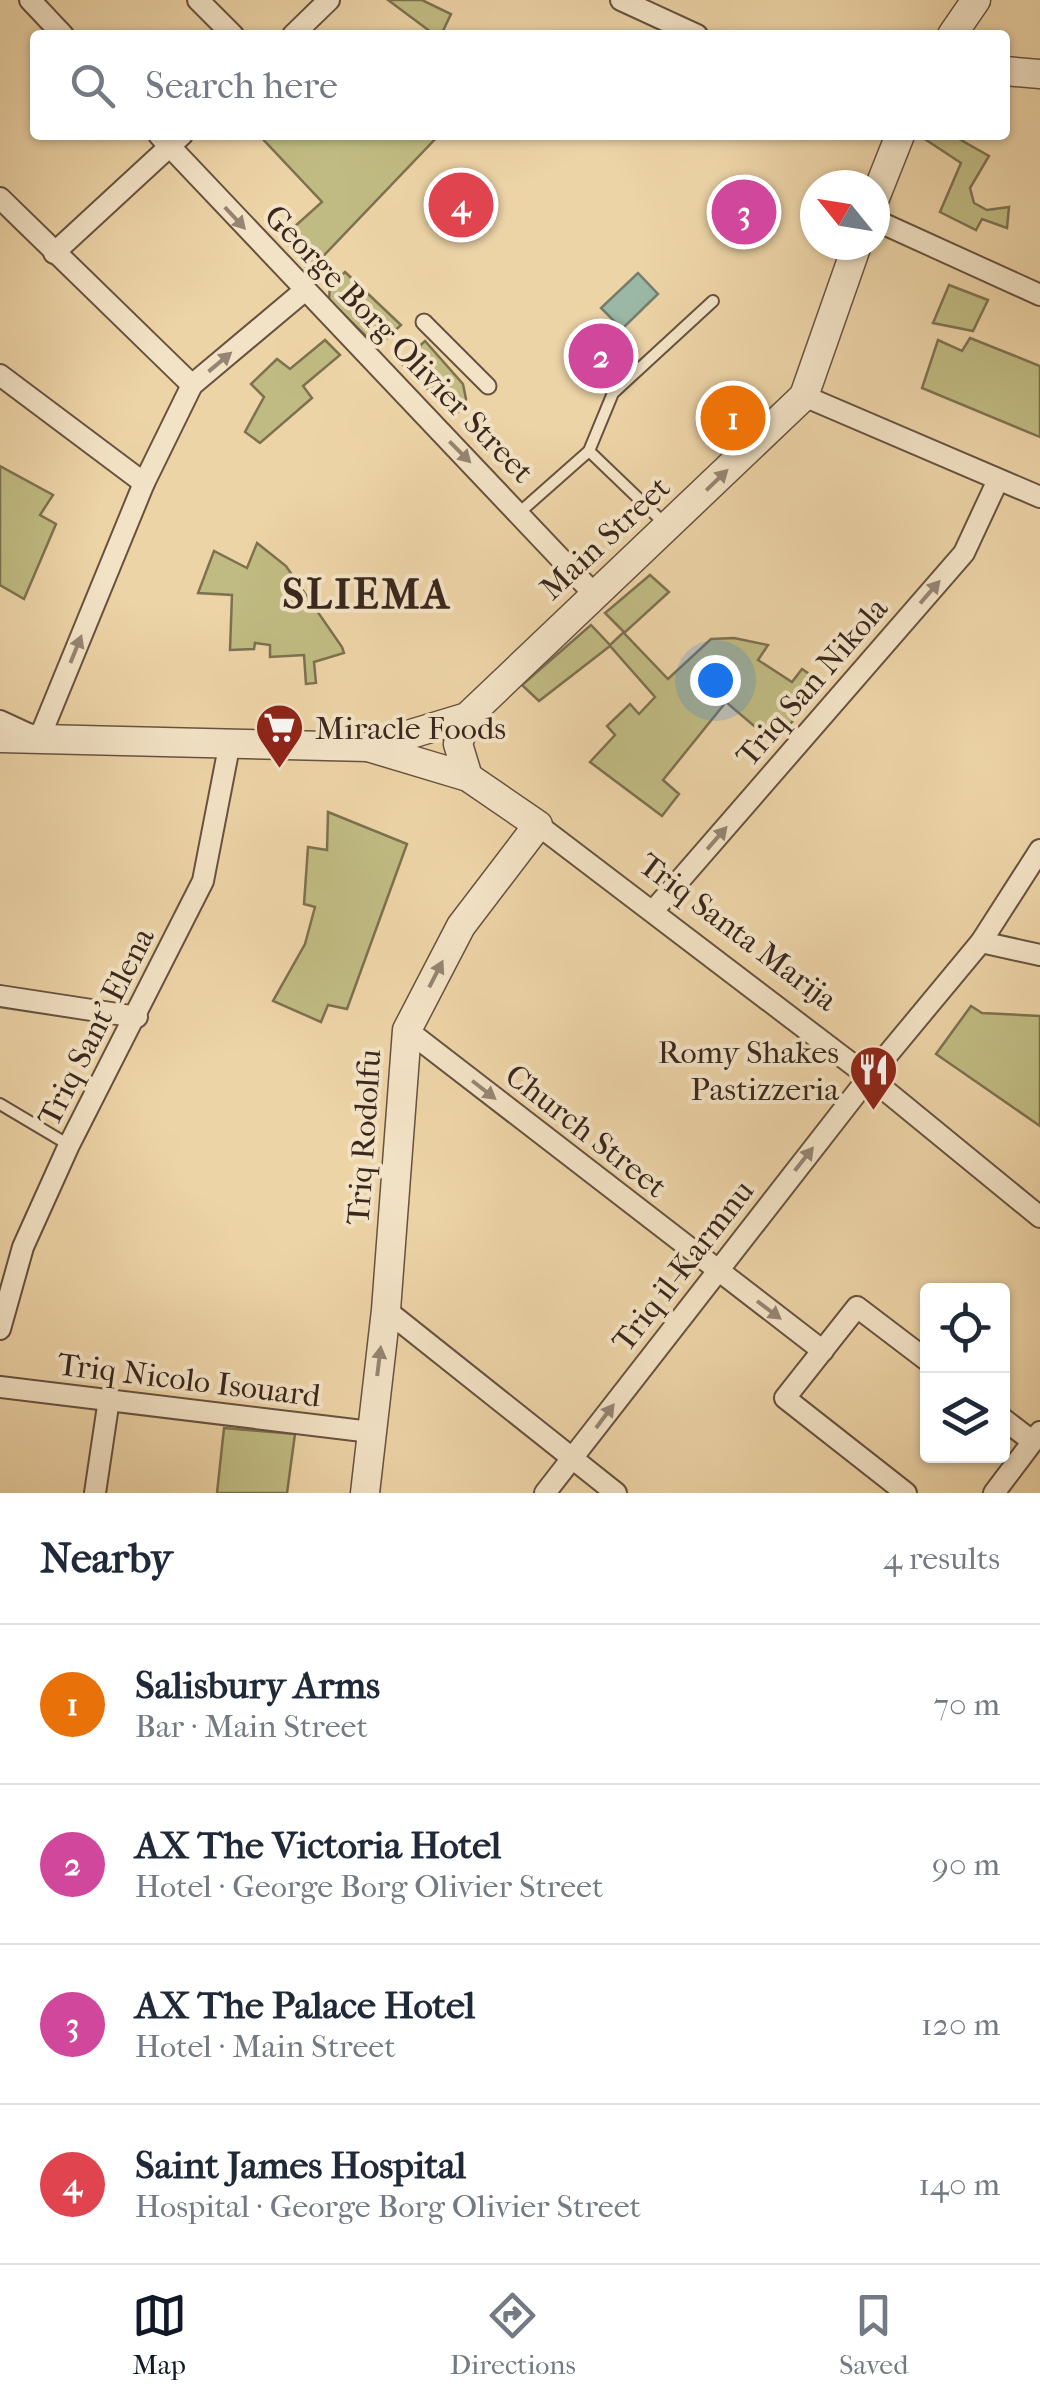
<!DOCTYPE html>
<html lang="en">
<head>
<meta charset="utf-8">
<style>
	body { margin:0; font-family:"IM FELL French Canon",serif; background:#f2f2f3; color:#1f2937 }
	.controls { position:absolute; right:30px; bottom:30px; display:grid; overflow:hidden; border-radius:10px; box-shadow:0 2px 8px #0004 }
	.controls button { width:90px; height:90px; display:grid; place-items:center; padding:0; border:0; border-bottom:2px solid #e0e1e3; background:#fff; color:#1f2937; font:50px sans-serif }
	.compass { position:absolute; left:800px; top:170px; width:90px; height:90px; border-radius:50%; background:#fff; box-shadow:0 2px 8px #0004; rotate:300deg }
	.you { position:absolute; left:715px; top:680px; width:35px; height:35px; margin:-25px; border:8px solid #fff; border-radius:50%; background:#1a73e8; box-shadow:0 0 0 15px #1a73e833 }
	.badge { display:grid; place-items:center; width:65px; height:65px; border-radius:50%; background:#111827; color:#fff; font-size:32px; font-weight:700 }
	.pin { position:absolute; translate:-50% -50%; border:5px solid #fff; box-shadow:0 2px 10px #0006 }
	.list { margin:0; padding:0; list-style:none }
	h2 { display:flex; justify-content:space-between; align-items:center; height:130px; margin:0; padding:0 40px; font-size:42px }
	h2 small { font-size:32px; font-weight:400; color:#747a83 }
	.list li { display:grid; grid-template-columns:65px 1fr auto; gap:30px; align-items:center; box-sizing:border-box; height:160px; padding:0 40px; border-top:2px solid #e0e1e3 }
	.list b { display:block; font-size:38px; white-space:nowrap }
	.list p { margin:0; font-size:32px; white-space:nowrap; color:#747a83 }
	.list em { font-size:32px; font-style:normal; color:#747a83 }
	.icon { flex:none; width:55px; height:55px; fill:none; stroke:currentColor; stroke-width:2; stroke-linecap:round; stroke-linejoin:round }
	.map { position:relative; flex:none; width:1040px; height:1493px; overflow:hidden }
	.search { position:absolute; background:#fff; box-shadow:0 2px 8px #0004; left:30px; right:30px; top:30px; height:110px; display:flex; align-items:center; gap:25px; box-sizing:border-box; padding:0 35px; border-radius:10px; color:#747a83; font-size:38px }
	.sheet { height:770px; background:#fff }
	nav { display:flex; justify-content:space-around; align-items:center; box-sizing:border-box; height:140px; border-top:2px solid #e0e1e3; background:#fff; font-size:28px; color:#747a83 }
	nav a { display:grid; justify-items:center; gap:5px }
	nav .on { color:#111827 }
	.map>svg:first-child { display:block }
	.green { fill:#c0bb82; stroke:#7d7150; stroke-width:2.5 }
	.water { fill:#9ab8a5; stroke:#747e6f; stroke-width:2.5 }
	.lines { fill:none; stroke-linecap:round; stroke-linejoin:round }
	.service-casing { stroke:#675240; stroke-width:14 }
	.pedestrian-casing { stroke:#675240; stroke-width:19 }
	.minor-casing { stroke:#675240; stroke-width:24 }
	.tertiary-casing { stroke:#675240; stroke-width:31 }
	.service { stroke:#f3e3c6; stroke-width:10 }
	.pedestrian { stroke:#f3e3c6; stroke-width:15 }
	.minor { stroke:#f3e3c6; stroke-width:20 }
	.tertiary { stroke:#f3e3c6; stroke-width:28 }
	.oneway { fill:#968572 }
	.labels { text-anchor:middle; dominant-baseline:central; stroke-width:8; stroke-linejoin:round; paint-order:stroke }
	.street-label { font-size:32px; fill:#3a271d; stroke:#f3e3c6 }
	.poi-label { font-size:32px; fill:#3a271d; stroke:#f3e3c6; text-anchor:start }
	.district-label { font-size:42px; font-weight:bold; letter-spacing:2.5px; fill:#3a271d; stroke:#f3e3c6 }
</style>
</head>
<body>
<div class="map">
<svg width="1040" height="1493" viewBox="0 0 1040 1493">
	<rect width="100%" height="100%" fill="#edd4a7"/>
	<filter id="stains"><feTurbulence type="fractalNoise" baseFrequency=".002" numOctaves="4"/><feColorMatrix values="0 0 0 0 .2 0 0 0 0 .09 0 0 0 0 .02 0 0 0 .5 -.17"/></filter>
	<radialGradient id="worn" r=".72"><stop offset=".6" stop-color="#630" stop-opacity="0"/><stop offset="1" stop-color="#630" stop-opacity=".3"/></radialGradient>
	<g class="green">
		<path d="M 388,0 L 422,0 L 451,14 L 441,35 L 435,35 Z"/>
		<path d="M 259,135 L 439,135 L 309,271 L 283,237 L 322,202 Z"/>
		<path d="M 952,135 L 989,156 L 970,188 L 974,203 L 987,210 L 1009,207 L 1007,228 L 982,219 L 976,230 L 940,212 L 961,163 L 920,136 Z"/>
		<path d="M 345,272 L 401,325 L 377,347 L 329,300 L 330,286 Z"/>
		<path d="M 949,285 L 988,300 L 973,331 L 933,323 Z"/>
		<path d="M 970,338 L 1040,366 L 1040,437 L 922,388 L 938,340 L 962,351 Z"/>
		<path d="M 325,340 L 340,355 L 303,386 L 312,398 L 260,443 L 245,432 L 264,397 L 251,384 L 277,359 L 290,369 Z"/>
		<path d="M 425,341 L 463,384 L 466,399 L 458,412 L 452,413 L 401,363 Z"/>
		<path d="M 0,466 L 53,495 L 40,515 L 56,524 L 24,599 L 0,585 Z"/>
		<path d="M 257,543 L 286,566 L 342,647 L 344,653 L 314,662 L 316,683 L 306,684 L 304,655 L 270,657 L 270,645 L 255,643 L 254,649 L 230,650 L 232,595 L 198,593 L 214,551 L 247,568 Z"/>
		<path d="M 650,575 L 669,592 L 624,633 L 668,679 L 711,639 L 734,638 L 768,645 L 758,660 L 792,682 L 802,669 L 824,684 L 774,743 L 726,702 L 663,780 L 679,794 L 662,816 L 590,762 L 615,735 L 607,726 L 630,704 L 639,714 L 655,697 L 610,646 L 539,701 L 522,685 L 591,625 L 610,645 L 624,632 L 605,613 Z"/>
		<path d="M 328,812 L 407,844 L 347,1009 L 328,1005 L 321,1022 L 273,1001 L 305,944 L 315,907 L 304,904 L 308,847 L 327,850 Z"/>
		<path d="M 971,1006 L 982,1013 L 1040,1016 L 1040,1126 L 936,1054 Z"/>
		<path d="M 224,1428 L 295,1434 L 287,1493 L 217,1493 Z"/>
	</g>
	<path class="water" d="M 638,273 L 658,294 L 622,329 L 601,308 Z"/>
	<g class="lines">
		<defs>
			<g id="service">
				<path d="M 589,451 L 664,523"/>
				<path d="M 520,512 L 589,451 L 613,393 L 713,301"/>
				<path d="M 0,1104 L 69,1145"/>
			</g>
			<path id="pedestrian" d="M 424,322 L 488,386"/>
			<g id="minor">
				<path d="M 30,0 L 63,35"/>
				<path d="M 198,0 L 233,35"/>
				<path d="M 621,0 L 697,35"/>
				<path d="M 293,35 L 329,0"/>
				<path d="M 159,135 L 596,596"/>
				<path d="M 0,198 L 192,385"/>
				<path d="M 875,220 L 1040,295"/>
				<path d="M 54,253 L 182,135"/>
				<path d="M 0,375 L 144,483"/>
				<path d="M 804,396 L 1040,497"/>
				<path d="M 0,721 L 39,739 L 144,483 L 192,385 L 304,291"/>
				<path d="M 538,825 L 869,1077 L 1040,1217"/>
				<path d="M 653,911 L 964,553 L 998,480"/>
				<path d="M 981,942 L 1040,955"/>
				<path d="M 0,996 L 137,1017"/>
				<path d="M 407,1030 L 823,1351"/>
				<path d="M 386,1310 L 616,1493"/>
				<path d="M 0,1329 L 23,1247 L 69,1145 L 203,881 L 229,747"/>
				<path d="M 0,1387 L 371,1432"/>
				<path d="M 1002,1418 L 1032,1441"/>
				<path d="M 95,1493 L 109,1399"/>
				<path d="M 545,1493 L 869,1077 L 981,942 L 1040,850"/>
				<path d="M 906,1493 L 785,1398 L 857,1307 L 928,1361"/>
				<path d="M 994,1493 L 1040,1432"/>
			</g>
			<g id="tertiary">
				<path d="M 952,35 L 976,0"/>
				<path d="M 1005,71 L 1040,74"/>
				<path d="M 875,198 L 900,135"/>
				<path d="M 467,717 L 458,744 L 468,777"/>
				<path d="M 0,738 L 368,747 L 467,717 L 804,396 L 857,245"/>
				<path d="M 365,1493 L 386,1310 L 407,1030 L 461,926 L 538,825 L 468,777 L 368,747"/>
			</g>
		</defs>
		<use href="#service" class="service-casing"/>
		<use href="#pedestrian" class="pedestrian-casing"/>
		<use href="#minor" class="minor-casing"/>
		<use href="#tertiary" class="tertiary-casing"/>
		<use href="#service" class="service"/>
		<use href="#pedestrian" class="pedestrian"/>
		<use href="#minor" class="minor"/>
		<use href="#tertiary" class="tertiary"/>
	</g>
	<defs><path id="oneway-solid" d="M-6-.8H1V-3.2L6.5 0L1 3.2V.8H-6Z" transform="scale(2.5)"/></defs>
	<g class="oneway">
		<use href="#oneway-solid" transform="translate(235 218) rotate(47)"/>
		<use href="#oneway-solid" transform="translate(220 362) rotate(-40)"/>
		<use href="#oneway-solid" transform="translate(460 452) rotate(45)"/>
		<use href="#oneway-solid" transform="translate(717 480) rotate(-44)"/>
		<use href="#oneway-solid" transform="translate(930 592) rotate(-49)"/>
		<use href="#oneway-solid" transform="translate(76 649) rotate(-68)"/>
		<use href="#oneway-solid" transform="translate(717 838) rotate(-49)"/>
		<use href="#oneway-solid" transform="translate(436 974) rotate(-63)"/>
		<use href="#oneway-solid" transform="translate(484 1090) rotate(38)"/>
		<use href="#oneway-solid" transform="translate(804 1159) rotate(-52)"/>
		<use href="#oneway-solid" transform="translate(769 1310) rotate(37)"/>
		<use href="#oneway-solid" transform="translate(379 1361) rotate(-83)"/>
		<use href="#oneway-solid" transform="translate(605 1416) rotate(-53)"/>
	</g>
	<defs>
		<symbol id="supermarket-pin" viewBox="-11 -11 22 30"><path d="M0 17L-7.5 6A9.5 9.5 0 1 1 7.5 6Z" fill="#8f2418" stroke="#f3e3c6"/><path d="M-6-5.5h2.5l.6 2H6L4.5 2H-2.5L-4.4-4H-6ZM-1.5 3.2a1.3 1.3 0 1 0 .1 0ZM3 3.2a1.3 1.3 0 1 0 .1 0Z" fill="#fff"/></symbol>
		<symbol id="restaurant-pin" viewBox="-11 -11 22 30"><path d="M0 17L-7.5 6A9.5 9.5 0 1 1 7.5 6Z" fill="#8f2418" stroke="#f3e3c6"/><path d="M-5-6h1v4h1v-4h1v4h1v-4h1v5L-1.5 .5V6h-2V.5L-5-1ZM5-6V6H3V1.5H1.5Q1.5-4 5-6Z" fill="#fff"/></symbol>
	</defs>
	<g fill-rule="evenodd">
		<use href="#supermarket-pin" x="252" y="700" width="55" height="75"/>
		<use href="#restaurant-pin" x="846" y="1042" width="55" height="75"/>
	</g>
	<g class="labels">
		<g class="street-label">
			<text transform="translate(399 344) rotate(46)">George Borg Olivier Street</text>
			<text transform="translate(605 538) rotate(-43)">Main Street</text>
			<text transform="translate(812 682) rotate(-49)">Triq San Nikola</text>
			<text transform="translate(738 932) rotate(37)">Triq Santa Marija</text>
			<text transform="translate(96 1027) rotate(-63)">Triq Sant' Elena</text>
			<text transform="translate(586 1131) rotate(38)">Church Street</text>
			<text transform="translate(364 1137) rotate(-86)">Triq Rodolfu</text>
			<text transform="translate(683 1266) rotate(-52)">Triq il-Karmnu</text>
			<text transform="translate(189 1380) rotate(7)">Triq Nicolo Isouard</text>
		</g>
		<g class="poi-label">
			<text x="315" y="728">Miracle Foods</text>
			<text x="839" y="1052" text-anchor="end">Romy Shakes<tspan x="839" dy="37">Pastizzeria</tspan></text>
		</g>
		<g class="district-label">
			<text x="367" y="594">SLIEMA</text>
		</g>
	</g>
	<rect width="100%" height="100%" filter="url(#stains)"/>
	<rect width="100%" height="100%" fill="url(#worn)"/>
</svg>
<div class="controls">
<button><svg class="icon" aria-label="locate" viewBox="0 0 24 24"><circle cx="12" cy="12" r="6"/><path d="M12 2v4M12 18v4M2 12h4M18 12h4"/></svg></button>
<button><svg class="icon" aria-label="layers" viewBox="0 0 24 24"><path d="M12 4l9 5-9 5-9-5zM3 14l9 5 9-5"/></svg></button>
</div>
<svg class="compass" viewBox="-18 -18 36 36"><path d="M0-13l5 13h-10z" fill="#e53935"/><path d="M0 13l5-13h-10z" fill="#747a83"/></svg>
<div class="you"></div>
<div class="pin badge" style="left:733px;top:418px;background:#e8710a">1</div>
<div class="pin badge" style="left:601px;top:356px;background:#d1479c">2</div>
<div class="pin badge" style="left:744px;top:212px;background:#d1479c">3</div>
<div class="pin badge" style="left:461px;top:205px;background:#e0444e">4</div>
<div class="search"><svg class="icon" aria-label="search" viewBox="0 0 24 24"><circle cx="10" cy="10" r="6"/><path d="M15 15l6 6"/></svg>Search here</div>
</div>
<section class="sheet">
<h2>Nearby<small>4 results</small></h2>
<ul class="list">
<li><span class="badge" style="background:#e8710a">1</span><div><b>Salisbury Arms</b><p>Bar · Main Street</p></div><em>70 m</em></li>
<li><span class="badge" style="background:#d1479c">2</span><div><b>AX The Victoria Hotel</b><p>Hotel · George Borg Olivier Street</p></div><em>90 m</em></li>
<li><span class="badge" style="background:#d1479c">3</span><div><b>AX The Palace Hotel</b><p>Hotel · Main Street</p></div><em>120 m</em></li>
<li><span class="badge" style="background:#e0444e">4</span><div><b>Saint James Hospital</b><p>Hospital · George Borg Olivier Street</p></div><em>140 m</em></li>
</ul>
</section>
<nav>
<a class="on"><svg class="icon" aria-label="map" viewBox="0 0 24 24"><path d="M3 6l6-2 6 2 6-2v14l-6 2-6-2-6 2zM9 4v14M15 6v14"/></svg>Map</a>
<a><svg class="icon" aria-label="directions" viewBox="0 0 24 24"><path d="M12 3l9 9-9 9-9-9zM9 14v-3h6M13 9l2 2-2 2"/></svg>Directions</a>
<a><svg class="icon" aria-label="saved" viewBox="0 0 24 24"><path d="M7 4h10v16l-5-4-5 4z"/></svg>Saved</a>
</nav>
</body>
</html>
